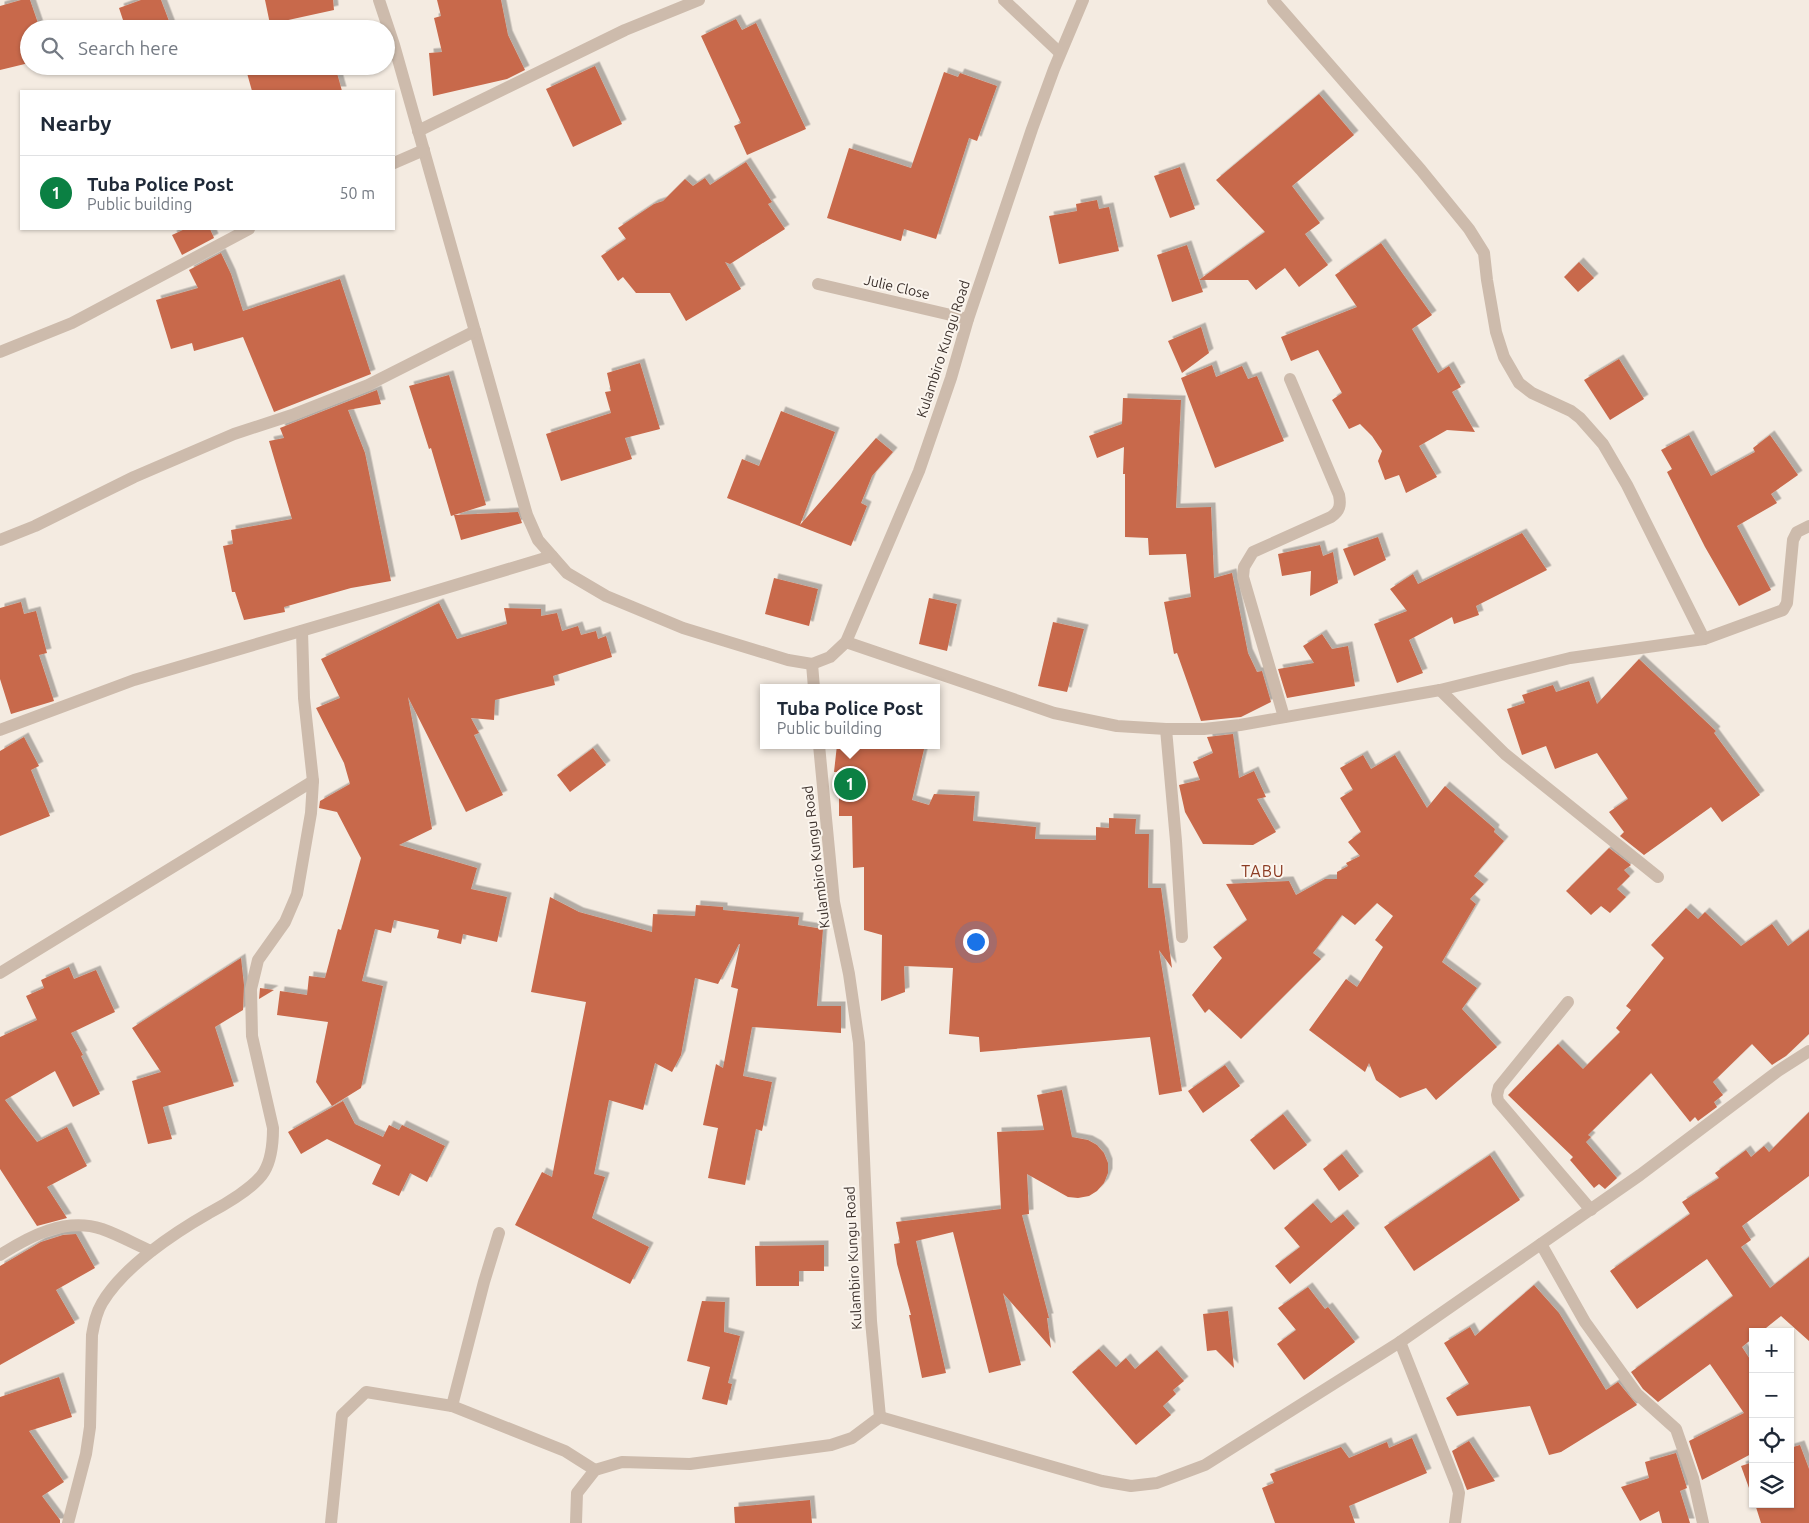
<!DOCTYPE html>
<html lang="en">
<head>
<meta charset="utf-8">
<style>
	body { margin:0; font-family:Ubuntu,sans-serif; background:#f2f2f3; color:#1f2937 }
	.controls { position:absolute; right:15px; bottom:15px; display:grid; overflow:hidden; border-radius:0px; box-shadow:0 1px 4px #0004 }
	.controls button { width:45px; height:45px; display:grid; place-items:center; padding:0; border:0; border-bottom:1px solid #e0e1e3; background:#fff; color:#1f2937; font:25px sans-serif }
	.you { position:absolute; left:975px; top:941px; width:18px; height:18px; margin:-12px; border:4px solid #fff; border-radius:50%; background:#1a73e8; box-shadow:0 0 0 8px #1a73e833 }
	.badge { display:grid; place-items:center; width:32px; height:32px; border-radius:50%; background:#0b8043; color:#fff; font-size:16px; font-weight:700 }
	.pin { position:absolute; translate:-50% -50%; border:2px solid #fff; box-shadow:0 1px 5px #0006 }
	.popup { position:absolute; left:760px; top:684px; width:180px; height:65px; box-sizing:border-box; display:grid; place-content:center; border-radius:0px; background:#fff; filter:drop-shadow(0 1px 4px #0005); font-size:16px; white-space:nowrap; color:#747a83 }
	.popup b { font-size:19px; color:#1f2937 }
	.popup::after { content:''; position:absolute; left:50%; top:100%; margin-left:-10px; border:10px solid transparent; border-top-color:#fff }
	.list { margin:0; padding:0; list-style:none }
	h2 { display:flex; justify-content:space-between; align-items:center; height:65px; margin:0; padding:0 20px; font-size:21px }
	h2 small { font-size:16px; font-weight:400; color:#747a83 }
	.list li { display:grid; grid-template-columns:32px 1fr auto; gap:15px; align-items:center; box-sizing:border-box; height:75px; padding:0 20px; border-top:1px solid #e0e1e3 }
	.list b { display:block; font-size:19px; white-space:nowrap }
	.list p { margin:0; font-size:16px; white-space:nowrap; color:#747a83 }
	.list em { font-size:16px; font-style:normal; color:#747a83 }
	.icon { flex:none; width:28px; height:28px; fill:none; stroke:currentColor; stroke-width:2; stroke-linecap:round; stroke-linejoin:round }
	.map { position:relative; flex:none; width:1809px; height:1523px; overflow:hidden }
	.search { position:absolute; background:#fff; box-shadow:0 1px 4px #0004; left:20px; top:20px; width:375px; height:55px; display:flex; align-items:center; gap:12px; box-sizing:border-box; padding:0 18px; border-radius:28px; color:#747a83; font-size:19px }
	.panel { position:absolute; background:#fff; box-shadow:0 1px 4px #0004; left:20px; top:90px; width:375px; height:140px; border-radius:0px }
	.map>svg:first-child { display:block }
	.building { fill:#c8694b; filter:url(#shadow) }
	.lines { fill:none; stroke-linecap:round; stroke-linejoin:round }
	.minor { stroke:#cdbbac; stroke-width:12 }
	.labels { text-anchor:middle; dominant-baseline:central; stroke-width:4; stroke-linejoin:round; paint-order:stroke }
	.street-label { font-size:14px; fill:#3b302b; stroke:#fbf5ee }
	.quarter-label { font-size:16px; letter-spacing:1px; fill:#8c3b22; stroke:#fbf5ee }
</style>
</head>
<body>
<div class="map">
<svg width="1809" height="1523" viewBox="0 0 1809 1523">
	<defs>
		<filter id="shadow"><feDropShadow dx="4.5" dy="-4.5" stdDeviation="0" flood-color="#0004"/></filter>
	</defs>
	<rect width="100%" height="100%" fill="#f4ebe1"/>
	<g class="building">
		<path d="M 21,0 L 30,0 L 40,29 L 29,29 L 29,63 L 0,70 L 0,6 Z"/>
		<path d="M 141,0 L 161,0 L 172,29 L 126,29 L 119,8 Z"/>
		<path d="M 265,0 L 333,0 L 334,10 L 270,24 Z"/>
		<path d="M 437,0 L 501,0 L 508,35 L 525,70 L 507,79 L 433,96 L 429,53 L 442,52 L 434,18 L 441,16 Z"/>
		<path d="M 736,19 L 742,30 L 756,23 L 806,129 L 747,155 L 734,126 L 741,123 L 701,36 Z"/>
		<path d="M 245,66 L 335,66 L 342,91 L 252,91 Z"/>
		<path d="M 595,66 L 622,124 L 573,147 L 546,89 Z"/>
		<path d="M 944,72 L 958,77 L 960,73 L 997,86 L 977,141 L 969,138 L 936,239 L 904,229 L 901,241 L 827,218 L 849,148 L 911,168 Z"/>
		<path d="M 1319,94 L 1354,135 L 1292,186 L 1320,223 L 1305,234 L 1328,265 L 1299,287 L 1285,268 L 1256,290 L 1248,280 L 1199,280 L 1265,232 L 1216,180 Z"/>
		<path d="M 746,162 L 772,202 L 768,204 L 785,229 L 730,264 L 725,262 L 741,289 L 686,321 L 670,293 L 636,293 L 623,277 L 618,281 L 601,256 L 626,239 L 618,228 L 654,204 L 663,201 L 685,179 L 693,186 L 705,178 L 710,185 Z"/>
		<path d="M 1180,167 L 1195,209 L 1170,218 L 1154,176 Z"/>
		<path d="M 1097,200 L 1099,209 L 1109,207 L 1119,251 L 1059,264 L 1049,216 L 1077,211 L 1076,204 Z"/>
		<path d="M 185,229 L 210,229 L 214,238 L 182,255 L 172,235 Z"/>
		<path d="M 1381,243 L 1432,315 L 1412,329 L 1438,373 L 1449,366 L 1461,387 L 1452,392 L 1475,432 L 1447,430 L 1419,446 L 1437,477 L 1406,493 L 1399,475 L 1385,480 L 1378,461 L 1382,451 L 1372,436 L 1360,424 L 1349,429 L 1332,400 L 1342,393 L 1318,350 L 1291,361 L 1281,337 L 1357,307 L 1335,275 Z"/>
		<path d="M 1187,245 L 1203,292 L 1172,302 L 1157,255 Z"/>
		<path d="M 221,253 L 231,274 L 243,311 L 340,279 L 371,374 L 274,412 L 243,337 L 194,351 L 192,343 L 171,349 L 156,300 L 198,288 L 189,270 Z"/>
		<path d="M 1579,262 L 1594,278 L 1578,292 L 1564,277 Z"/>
		<path d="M 1201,327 L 1209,353 L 1182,373 L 1168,341 Z"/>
		<path d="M 1619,359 L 1644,399 L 1610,420 L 1584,380 Z"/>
		<path d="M 640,363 L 660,429 L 625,438 L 632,459 L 561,481 L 546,434 L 611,413 L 605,392 L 611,391 L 607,373 Z"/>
		<path d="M 1212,365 L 1216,377 L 1242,366 L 1248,379 L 1257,376 L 1284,441 L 1215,468 L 1181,378 Z"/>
		<path d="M 449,375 L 486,505 L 451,516 L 431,448 L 429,449 L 409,386 Z"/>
		<path d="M 377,390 L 381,404 L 348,410 L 365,453 L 391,581 L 351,588 L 284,607 L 285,612 L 244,620 L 235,592 L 232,592 L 223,546 L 233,544 L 231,530 L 292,519 L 269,441 L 284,438 L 280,428 Z"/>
		<path d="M 1123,398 L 1181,400 L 1176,508 L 1211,507 L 1214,578 L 1232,573 L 1248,653 L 1257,672 L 1262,671 L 1271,702 L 1241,717 L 1201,721 L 1177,653 L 1174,654 L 1164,602 L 1191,597 L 1186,554 L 1149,555 L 1148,538 L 1125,537 L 1125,474 L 1123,474 L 1124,447 L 1097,458 L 1089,436 L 1122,424 Z"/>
		<path d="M 781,411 L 835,432 L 800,525 L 876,438 L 893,452 L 872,476 L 861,503 L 867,506 L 851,546 L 727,498 L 742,459 L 759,466 Z"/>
		<path d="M 1689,435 L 1711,476 L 1755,452 L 1753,448 L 1770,435 L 1798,475 L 1771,494 L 1777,503 L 1737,526 L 1771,590 L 1739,606 L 1705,547 L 1667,472 L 1672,469 L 1661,450 Z"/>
		<path d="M 518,512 L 522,523 L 461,540 L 454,515 Z"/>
		<path d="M 1522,533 L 1547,570 L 1476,606 L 1479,615 L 1454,624 L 1452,617 L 1409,640 L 1423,673 L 1397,683 L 1374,624 L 1407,611 L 1390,589 L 1413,574 L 1418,584 Z"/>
		<path d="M 1378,537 L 1386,560 L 1354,576 L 1343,549 Z"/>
		<path d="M 1320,545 L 1323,556 L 1333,552 L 1338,583 L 1310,596 L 1311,571 L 1282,576 L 1278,554 Z"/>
		<path d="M 774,578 L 818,589 L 809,626 L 765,614 Z"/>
		<path d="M 929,598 L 957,604 L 947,651 L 919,644 Z"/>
		<path d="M 21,602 L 24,614 L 36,611 L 47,653 L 39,655 L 54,701 L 11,714 L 0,679 L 0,608 Z"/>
		<path d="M 439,603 L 457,639 L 507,624 L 504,608 L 541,609 L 541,616 L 557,613 L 562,631 L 578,626 L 581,635 L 596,631 L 598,639 L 606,636 L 612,657 L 553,676 L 555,685 L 495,700 L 494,720 L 471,718 L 479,733 L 474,735 L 503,795 L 466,812 L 408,697 L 432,829 L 399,845 L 477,868 L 471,889 L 507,897 L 497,942 L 463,934 L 461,944 L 437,938 L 439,930 L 394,920 L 391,933 L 375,929 L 362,981 L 383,986 L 361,1088 L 332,1106 L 316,1082 L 328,1022 L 277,1015 L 280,991 L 307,995 L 309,976 L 325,978 L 338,929 L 341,930 L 361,858 L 337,812 L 319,808 L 320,801 L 350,784 L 344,763 L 316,708 L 340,698 L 321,659 Z"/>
		<path d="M 1053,622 L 1084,629 L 1067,692 L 1038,686 Z"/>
		<path d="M 1322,634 L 1332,649 L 1348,646 L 1355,686 L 1287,698 L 1278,669 L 1314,663 L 1303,646 Z"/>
		<path d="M 1639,659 L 1716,731 L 1714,733 L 1760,795 L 1722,822 L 1711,807 L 1644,855 L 1620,836 L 1624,832 L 1609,812 L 1628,799 L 1597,753 L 1555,769 L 1546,746 L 1522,755 L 1507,709 L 1525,703 L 1522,695 L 1553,685 L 1556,692 L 1589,681 L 1597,704 Z"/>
		<path d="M 1233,734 L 1239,778 L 1254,771 L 1266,797 L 1257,799 L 1276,832 L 1253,845 L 1203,844 L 1185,812 L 1179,785 L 1200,780 L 1193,762 L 1213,753 L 1207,737 Z"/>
		<path d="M 24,737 L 39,766 L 31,770 L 50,816 L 0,836 L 0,751 Z"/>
		<path d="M 837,745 L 925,745 L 912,800 L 929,805 L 934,794 L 975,796 L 973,821 L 1036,827 L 1035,839 L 1096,840 L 1096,827 L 1109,828 L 1109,818 L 1136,819 L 1135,834 L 1149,834 L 1148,888 L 1161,888 L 1172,968 L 1159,950 L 1182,1091 L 1159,1095 L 1150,1037 L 980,1052 L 979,1037 L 949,1034 L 953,968 L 904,966 L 905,992 L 881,1001 L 882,935 L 864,930 L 864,867 L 853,868 L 852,816 L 839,816 L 839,772 L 834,772 Z"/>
		<path d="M 593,748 L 606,765 L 570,792 L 557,775 Z"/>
		<path d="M 1363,755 L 1371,769 L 1395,755 L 1427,808 L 1445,786 L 1495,829 L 1494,832 L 1504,841 L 1474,876 L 1484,884 L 1470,899 L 1476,904 L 1442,962 L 1477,988 L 1462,1009 L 1497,1047 L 1436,1100 L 1426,1088 L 1400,1098 L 1376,1080 L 1369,1063 L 1365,1072 L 1309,1030 L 1346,979 L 1357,987 L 1383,947 L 1375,940 L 1393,916 L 1377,903 L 1355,925 L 1342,915 L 1313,953 L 1321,959 L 1241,1039 L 1209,1009 L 1205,1013 L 1192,995 L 1222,958 L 1213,947 L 1247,920 L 1226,884 L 1289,881 L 1296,895 L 1325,879 L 1337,879 L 1337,872 L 1348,866 L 1346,863 L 1360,856 L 1348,842 L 1361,832 L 1340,798 L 1353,790 L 1340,768 Z"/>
		<path d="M 1609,848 L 1631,865 L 1624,870 L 1630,876 L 1617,889 L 1626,897 L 1610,913 L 1601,906 L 1591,915 L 1566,891 Z"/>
		<path d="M 550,897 L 579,912 L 652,932 L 653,914 L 695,916 L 696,905 L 723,907 L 723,910 L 799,917 L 798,925 L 823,929 L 817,1006 L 841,1006 L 841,1033 L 752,1027 L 743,1076 L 772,1082 L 762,1131 L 756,1129 L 745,1185 L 708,1178 L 718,1128 L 703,1125 L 716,1064 L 723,1068 L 738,989 L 731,987 L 740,944 L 739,944 L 718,984 L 695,978 L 681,1055 L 672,1072 L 655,1063 L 643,1110 L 609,1100 L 594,1174 L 605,1177 L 592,1218 L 649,1247 L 630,1284 L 515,1225 L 542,1172 L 552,1177 L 586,1002 L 531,992 Z"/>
		<path d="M 1686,908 L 1698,919 L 1705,912 L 1741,946 L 1772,924 L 1788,946 L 1809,930 L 1809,1034 L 1786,1056 L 1772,1065 L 1752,1044 L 1713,1082 L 1723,1095 L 1714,1102 L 1717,1107 L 1698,1121 L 1695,1117 L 1690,1122 L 1651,1073 L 1588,1135 L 1591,1137 L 1586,1142 L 1617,1178 L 1605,1189 L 1599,1184 L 1594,1188 L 1570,1160 L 1573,1157 L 1508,1095 L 1558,1044 L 1583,1069 L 1620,1032 L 1616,1028 L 1631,1010 L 1626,1006 L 1664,958 L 1651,945 Z"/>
		<path d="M 241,958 L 244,985 L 243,1010 L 215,1027 L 234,1086 L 163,1107 L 172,1139 L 148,1144 L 132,1081 L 161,1072 L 132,1028 Z"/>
		<path d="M 69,967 L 74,979 L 96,970 L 115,1012 L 71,1033 L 83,1055 L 81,1056 L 100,1094 L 73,1107 L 55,1071 L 5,1100 L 37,1142 L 67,1127 L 87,1166 L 47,1187 L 67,1218 L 37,1226 L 0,1169 L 0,1037 L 37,1020 L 26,996 L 44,988 L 41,980 Z"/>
		<path d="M 260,988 L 274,990 L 259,999 Z"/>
		<path d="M 1225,1065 L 1240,1086 L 1203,1113 L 1188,1091 Z"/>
		<path d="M 1062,1090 L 1072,1137 L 1088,1140 L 1097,1145 L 1104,1153 L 1108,1163 L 1108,1173 L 1104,1183 L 1097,1191 L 1089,1196 L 1078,1198 L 1068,1197 L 1027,1174 L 1029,1214 L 1022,1215 L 1049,1318 L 1047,1318 L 1051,1348 L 1003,1293 L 1021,1365 L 989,1373 L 953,1232 L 916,1241 L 946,1373 L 922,1378 L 909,1315 L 911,1315 L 897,1264 L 894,1244 L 900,1243 L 896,1222 L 1001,1209 L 997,1132 L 1044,1130 L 1037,1095 Z"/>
		<path d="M 343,1101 L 355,1124 L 383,1137 L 389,1125 L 399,1130 L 402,1125 L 445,1146 L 427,1182 L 410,1173 L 399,1196 L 372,1184 L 381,1165 L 327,1139 L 301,1154 L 288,1132 Z"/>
		<path d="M 1809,1112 L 1809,1176 L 1742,1226 L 1751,1240 L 1741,1247 L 1770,1288 L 1809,1257 L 1809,1341 L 1781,1316 L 1761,1332 L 1753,1332 L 1753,1338 L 1742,1347 L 1753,1364 L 1753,1453 L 1702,1480 L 1689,1441 L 1744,1413 L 1710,1364 L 1658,1402 L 1643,1389 L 1631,1372 L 1733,1296 L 1707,1259 L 1637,1309 L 1610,1271 L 1690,1214 L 1682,1202 L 1719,1178 L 1715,1173 L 1746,1150 L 1751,1157 L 1764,1146 L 1769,1152 Z"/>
		<path d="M 1283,1114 L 1307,1145 L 1274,1170 L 1250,1140 Z"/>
		<path d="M 1342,1154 L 1359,1176 L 1339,1191 L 1323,1169 Z"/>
		<path d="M 1490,1155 L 1520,1200 L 1414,1271 L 1384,1227 Z"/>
		<path d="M 1313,1203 L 1331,1223 L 1343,1214 L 1355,1228 L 1290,1284 L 1275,1266 L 1300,1247 L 1284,1228 Z"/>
		<path d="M 76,1234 L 95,1268 L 56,1290 L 75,1323 L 0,1365 L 0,1266 L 41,1242 L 63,1235 Z"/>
		<path d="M 824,1245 L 824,1271 L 799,1271 L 799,1286 L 756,1286 L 755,1246 Z"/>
		<path d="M 1534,1285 L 1559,1313 L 1606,1390 L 1618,1382 L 1637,1405 L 1561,1452 L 1549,1455 L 1530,1406 L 1457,1416 L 1446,1398 L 1469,1384 L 1444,1343 L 1470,1327 L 1475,1336 Z"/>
		<path d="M 1308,1287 L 1325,1309 L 1328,1307 L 1355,1342 L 1304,1380 L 1277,1344 L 1296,1330 L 1278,1308 Z"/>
		<path d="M 702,1301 L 725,1302 L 724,1332 L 740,1336 L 728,1383 L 732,1384 L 727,1405 L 702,1399 L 710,1367 L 687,1361 Z"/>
		<path d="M 1228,1311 L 1234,1368 L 1216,1350 L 1207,1351 L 1203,1314 Z"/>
		<path d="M 1099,1349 L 1116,1367 L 1126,1358 L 1135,1369 L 1157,1350 L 1184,1381 L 1173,1390 L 1176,1394 L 1163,1406 L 1171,1415 L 1136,1445 L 1072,1372 Z"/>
		<path d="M 59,1377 L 72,1417 L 29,1431 L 64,1482 L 42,1496 L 60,1520 L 60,1523 L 0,1523 L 0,1397 Z"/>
		<path d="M 1412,1438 L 1427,1473 L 1349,1506 L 1355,1523 L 1275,1523 L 1262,1488 L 1274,1483 L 1270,1474 L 1341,1447 L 1349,1458 L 1387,1442 L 1389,1448 Z"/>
		<path d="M 1469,1441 L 1495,1481 L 1467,1490 L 1452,1451 Z"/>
		<path d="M 1800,1445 L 1809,1469 L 1809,1523 L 1761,1523 L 1755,1504 L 1790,1504 L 1790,1448 Z"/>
		<path d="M 1676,1453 L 1687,1488 L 1680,1491 L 1690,1523 L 1662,1523 L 1659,1511 L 1640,1521 L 1621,1487 L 1649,1478 L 1645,1462 Z"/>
		<path d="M 1753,1462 L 1753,1499 L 1741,1466 Z"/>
		<path d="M 810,1500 L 812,1523 L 735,1523 L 734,1507 Z"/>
	</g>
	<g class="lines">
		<g class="minor">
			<path d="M 379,0 L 394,45 L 527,515 L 538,540 L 567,573 L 606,596 L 683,628 L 788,660 L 812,664"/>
			<path d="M 1004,0 L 1060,53"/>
			<path d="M 1273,0 L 1421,170 L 1469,229 L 1484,253 L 1487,280 L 1496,332 L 1504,357 L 1519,383 L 1532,393 L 1571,411 L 1580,418 L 1603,444 L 1627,485 L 1704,639"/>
			<path d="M 418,131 L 625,30 L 699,0"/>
			<path d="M 394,163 L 424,150"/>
			<path d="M 818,284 L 968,319"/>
			<path d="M 0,352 L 72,323 L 249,229"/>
			<path d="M 0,540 L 35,526 L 134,477 L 234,434 L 292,415 L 368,385 L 475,331"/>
			<path d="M 846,642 L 1054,713 L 1117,726 L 1166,729 L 1204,729 L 1240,725 L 1440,690 L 1570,658 L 1704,639 L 1783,610 L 1787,603 L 1793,540 L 1797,532 L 1809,526"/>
			<path d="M 812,664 L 830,657 L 846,642 L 919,471 L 951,378 L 968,319 L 1032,129 L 1054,69 L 1083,0"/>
			<path d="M 812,664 L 814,688"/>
			<path d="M 1440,690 L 1505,754 L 1658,877"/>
			<path d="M 1284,717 L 1243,577 L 1244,567 L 1253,552 L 1331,517 C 1340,511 1341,505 1339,495 L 1290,379"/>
			<path d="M 1166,729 L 1176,841 L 1182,937"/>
			<path d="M 0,730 L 134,680 L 369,611 L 552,556"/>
			<path d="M 0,973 L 313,781"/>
			<path d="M 1568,1002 L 1499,1087 L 1497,1095 L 1498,1101 L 1591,1210"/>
			<path d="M 499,1233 L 484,1282 L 452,1406 L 565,1451 L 595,1470"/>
			<path d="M 1541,1244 L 1585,1322 L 1637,1394 L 1676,1429 L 1693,1478 L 1703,1523"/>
			<path d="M 0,1255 C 30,1236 65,1217 102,1229 C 119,1235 135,1244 151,1251"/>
			<path d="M 1400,1342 L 1457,1486 L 1459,1493 L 1455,1523"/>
			<path d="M 880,1417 L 1102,1481 L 1131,1486 L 1157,1483 L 1205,1465 L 1400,1342 L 1640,1175 L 1778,1071 L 1809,1051"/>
			<path d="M 68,1523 L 86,1454 L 90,1427 L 92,1335 C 94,1324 96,1313 102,1303 C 123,1267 174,1233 209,1213 C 224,1205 255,1187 264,1172 C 272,1159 273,1143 273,1128 L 252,1036 L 251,989 L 258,960 L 285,922 L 297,894 L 311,813 L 313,781 L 304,698 L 302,631"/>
			<path d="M 331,1523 L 342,1415 L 366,1392 L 452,1406"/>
			<path d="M 576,1523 L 577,1493 L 595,1470 L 622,1462 L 690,1464 L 831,1445 L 852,1438 L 880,1417 L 871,1321 L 859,1043 L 849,974 L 834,902 L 819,745"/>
		</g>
	</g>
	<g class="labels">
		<g class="street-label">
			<text transform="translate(897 287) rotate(13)">Julie Close</text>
			<text transform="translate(943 349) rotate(-72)">Kulambiro Kungu Road</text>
			<text transform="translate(816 857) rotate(-97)">Kulambiro Kungu Road</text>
			<text transform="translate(853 1258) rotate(-93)">Kulambiro Kungu Road</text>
		</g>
		<g class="quarter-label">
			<text x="1263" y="871">TABU</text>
		</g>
	</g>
</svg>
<div class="controls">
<button>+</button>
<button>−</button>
<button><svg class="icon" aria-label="locate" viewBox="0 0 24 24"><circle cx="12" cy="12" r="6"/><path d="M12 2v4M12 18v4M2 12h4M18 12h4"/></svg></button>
<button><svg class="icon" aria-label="layers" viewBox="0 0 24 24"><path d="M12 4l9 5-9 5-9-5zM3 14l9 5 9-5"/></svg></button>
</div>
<div class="you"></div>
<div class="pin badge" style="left:850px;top:784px">1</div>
<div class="popup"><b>Tuba Police Post</b>Public building</div>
<div class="search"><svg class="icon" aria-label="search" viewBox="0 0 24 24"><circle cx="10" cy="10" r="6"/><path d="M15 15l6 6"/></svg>Search here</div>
<section class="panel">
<h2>Nearby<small></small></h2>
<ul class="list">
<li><span class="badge">1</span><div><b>Tuba Police Post</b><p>Public building</p></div><em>50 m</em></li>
</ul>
</section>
</div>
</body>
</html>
